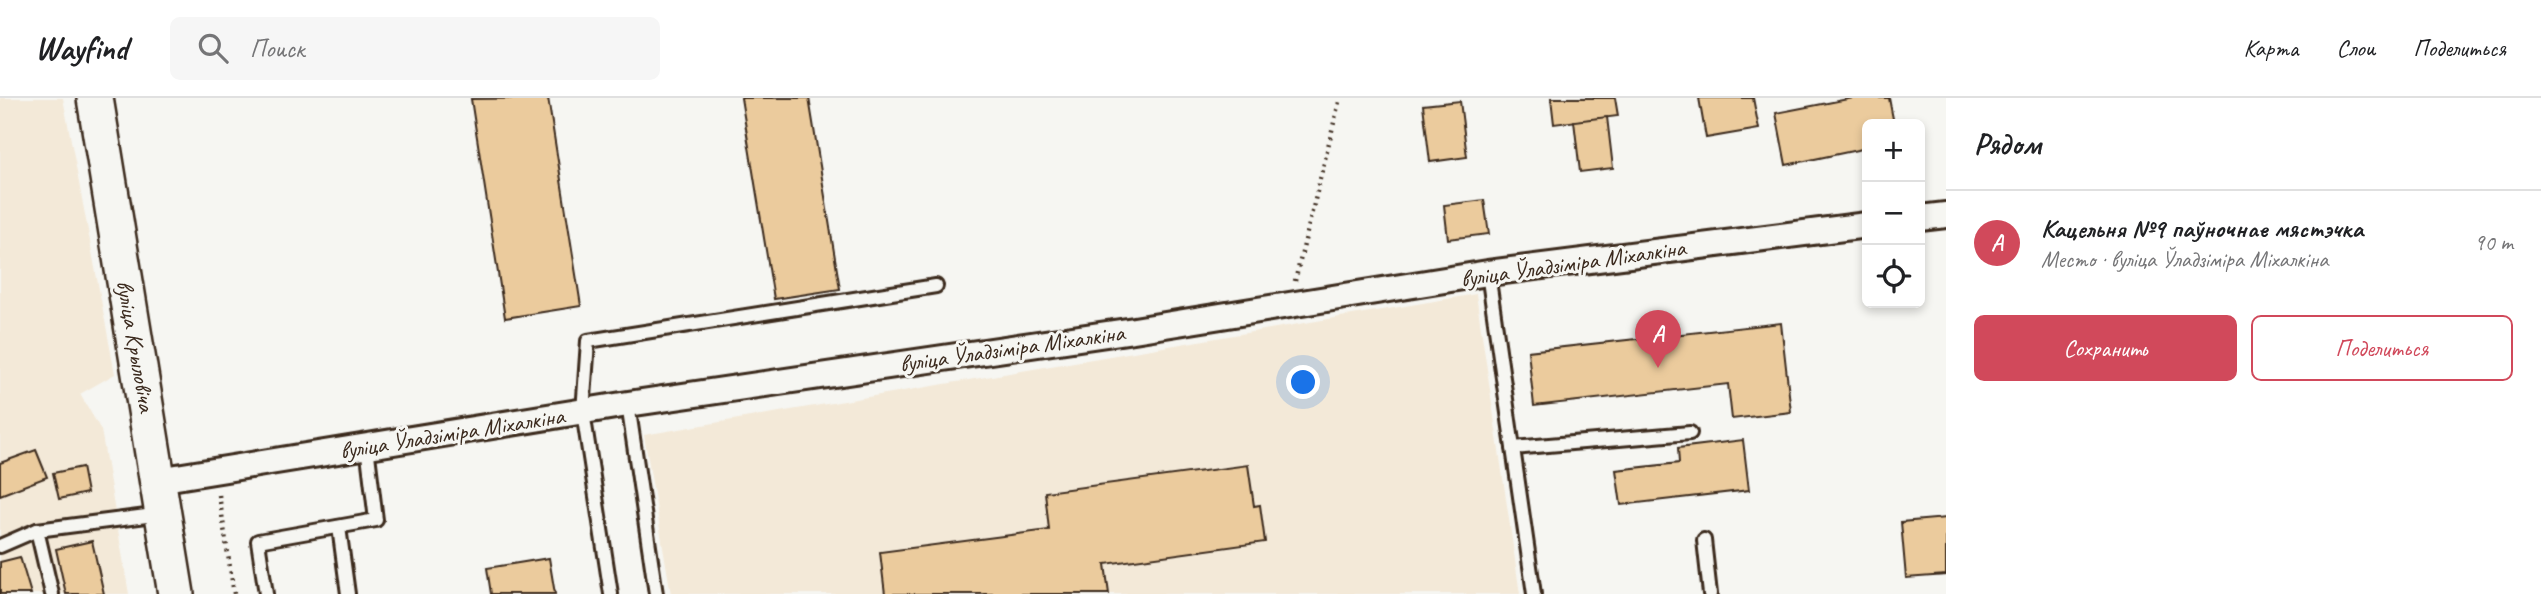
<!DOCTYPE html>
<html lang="ru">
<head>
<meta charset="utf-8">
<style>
	body { margin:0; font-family:Caveat,sans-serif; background:#f6f6f6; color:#202124 }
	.controls { position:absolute; right:21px; top:21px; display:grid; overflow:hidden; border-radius:10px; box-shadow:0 4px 10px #0003 }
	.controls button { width:63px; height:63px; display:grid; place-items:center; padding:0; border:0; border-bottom:2px solid #e0e0e0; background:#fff; color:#202124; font:35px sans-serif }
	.you { position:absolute; left:1304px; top:285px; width:24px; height:24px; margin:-18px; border:5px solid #fff; border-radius:50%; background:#1a73e8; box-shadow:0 0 0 10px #1a73e833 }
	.badge { display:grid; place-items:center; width:46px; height:46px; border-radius:50%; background:#d1495b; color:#fff; font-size:23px; font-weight:700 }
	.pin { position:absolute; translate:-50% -58px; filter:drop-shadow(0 2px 4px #0008) }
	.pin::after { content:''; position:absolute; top:37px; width:24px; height:21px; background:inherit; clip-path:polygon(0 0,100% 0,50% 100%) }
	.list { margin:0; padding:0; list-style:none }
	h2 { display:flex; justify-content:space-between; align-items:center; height:91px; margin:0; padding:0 28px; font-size:30px }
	h2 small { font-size:23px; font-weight:400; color:#757577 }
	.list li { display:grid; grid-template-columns:46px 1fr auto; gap:21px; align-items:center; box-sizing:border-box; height:105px; padding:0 28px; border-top:2px solid #e0e0e0 }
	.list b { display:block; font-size:26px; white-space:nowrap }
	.list p { margin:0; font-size:23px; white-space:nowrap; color:#757577 }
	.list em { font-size:23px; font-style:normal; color:#757577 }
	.actions { display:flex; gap:14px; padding:21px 28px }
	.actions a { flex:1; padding:16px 0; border:2px solid #d1495b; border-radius:10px; text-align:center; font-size:24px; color:#d1495b }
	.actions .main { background:#d1495b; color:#fff }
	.icon { flex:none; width:38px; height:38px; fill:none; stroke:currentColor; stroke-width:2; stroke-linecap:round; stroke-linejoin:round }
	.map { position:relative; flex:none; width:1946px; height:496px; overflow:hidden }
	header { display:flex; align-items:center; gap:42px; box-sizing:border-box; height:98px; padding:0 35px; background:#fff; border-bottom:2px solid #e0e0e0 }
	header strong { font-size:33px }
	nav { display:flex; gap:38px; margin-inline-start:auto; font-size:24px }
	.search { width:490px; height:63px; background:#f6f6f6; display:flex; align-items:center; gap:18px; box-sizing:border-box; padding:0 24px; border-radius:10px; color:#757577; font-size:26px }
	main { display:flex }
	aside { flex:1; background:#fff }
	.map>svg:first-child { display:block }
	.built { fill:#f3e9d8 }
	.building { fill:#ebcb9d; stroke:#3b2a1e; stroke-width:2 }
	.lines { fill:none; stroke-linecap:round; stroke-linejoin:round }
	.lane-casing { stroke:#3b2a1e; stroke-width:18 }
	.street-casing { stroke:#3b2a1e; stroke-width:30 }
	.secondary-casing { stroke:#3b2a1e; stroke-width:40 }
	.path { stroke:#3b2a1e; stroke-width:4.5; stroke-dasharray:2 5; stroke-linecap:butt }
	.lane { stroke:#f6f6f2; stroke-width:12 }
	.street { stroke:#f6f6f2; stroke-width:24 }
	.secondary { stroke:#f6f6f2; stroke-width:35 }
	.labels { text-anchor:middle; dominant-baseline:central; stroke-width:6; stroke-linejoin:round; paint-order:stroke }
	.street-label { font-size:24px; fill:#3b2a1e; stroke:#f6f6f2 }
</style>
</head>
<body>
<header>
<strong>Wayfind</strong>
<div class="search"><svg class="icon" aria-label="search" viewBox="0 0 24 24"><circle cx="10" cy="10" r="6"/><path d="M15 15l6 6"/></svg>Поиск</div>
<nav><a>Карта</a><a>Слои</a><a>Поделиться</a></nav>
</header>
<main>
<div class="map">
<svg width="1946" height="496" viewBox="0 0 1946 496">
	<rect width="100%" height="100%" fill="#f6f6f2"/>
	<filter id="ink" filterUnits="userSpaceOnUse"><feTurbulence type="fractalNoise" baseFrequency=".0143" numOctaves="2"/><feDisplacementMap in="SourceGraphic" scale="14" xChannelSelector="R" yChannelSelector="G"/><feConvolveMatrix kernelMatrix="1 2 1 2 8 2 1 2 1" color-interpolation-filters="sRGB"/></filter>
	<g filter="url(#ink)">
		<g class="built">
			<path d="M 0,0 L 63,0 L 115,276 L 80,296 L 101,332 L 129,496 L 0,496 Z"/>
			<path d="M 1476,196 L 1520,496 L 671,496 L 644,337 Z"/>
		</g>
		<g class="building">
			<path d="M 548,0 L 581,208 L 505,220 L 471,1 Z"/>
			<path d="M 741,0 L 809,0 L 840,191 L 774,201 Z"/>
			<path d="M 1551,0 L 1615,0 L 1618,18 L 1554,26 Z"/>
			<path d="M 1699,0 L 1753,0 L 1759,31 L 1706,40 Z"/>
			<path d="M 1853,0 L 1889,0 L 1894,26 L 1867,26 L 1867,50 L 1786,67 L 1776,15 Z"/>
			<path d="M 1460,3 L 1467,59 L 1430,64 L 1423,7 Z"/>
			<path d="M 1607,19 L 1613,70 L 1580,74 L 1574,23 Z"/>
			<path d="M 1484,102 L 1489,136 L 1448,141 L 1444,107 Z"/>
			<path d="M 1781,225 L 1791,314 L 1732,321 L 1728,286 L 1534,308 L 1528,253 Z"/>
			<path d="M 1743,342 L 1749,392 L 1621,407 L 1616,372 L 1679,365 L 1678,350 Z"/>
			<path d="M 36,352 L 47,379 L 0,397 L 0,365 Z"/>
			<path d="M 1248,367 L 1254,408 L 1260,407 L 1265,444 L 1105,466 L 1109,496 L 885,496 L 880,454 L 1049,432 L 1045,394 Z"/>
			<path d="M 82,369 L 87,395 L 59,401 L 53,375 Z"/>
			<path d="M 1946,420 L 1946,477 L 1906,480 L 1901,424 Z"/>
			<path d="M 92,443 L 104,496 L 66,496 L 56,451 Z"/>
			<path d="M 20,459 L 31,496 L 0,496 L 0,464 Z"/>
			<path d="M 549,460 L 555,496 L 491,496 L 487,470 Z"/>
		</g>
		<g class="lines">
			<defs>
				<g id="lane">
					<path d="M 1488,175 L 1513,350 L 1690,335"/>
					<path d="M 628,306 L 656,496"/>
					<path d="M 1513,350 L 1534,496"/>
					<path d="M 339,429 L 348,496"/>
					<path d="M 37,432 L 52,496"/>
					<path d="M 1704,442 L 1710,496"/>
					<path d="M 0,448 L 37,432 L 162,416"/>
					<path d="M 266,496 L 258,443 L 376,422 L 367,348"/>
					<path d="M 611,496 L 583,314 L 588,243 L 936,188"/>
				</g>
				<g id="street">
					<path d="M 1920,120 L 1946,117"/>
					<path d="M 158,382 L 628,306 L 1134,232 L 1488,175 L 1867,127"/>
				</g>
				<path id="secondary" d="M 95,0 L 176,496"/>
			</defs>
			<use href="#lane" class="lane-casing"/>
			<use href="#street" class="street-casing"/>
			<use href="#secondary" class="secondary-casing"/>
			<g class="path">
				<path d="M 1295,183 L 1340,0"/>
				<path d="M 219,397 L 234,496"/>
			</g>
			<use href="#lane" class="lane"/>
			<use href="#street" class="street"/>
			<use href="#secondary" class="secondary"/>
		</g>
	</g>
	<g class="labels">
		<g class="street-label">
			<text transform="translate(1573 165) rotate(-8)">вуліца Ўладзіміра Міхалкіна</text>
			<text transform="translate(136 248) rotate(80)">вуліца Крыловіча</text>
			<text transform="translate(1012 250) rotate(-8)">вуліца Ўладзіміра Міхалкіна</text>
			<text transform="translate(452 335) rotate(-9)">вуліца Ўладзіміра Міхалкіна</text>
		</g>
	</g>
</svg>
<div class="controls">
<button>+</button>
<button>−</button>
<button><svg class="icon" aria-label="locate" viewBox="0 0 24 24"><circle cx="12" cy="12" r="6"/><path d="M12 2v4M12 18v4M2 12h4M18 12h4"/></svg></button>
</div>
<div class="you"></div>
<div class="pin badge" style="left:1658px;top:270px">A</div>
</div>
<aside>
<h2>Рядом<small></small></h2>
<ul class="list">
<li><span class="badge">A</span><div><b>Кацельня №9 паўночнае мястэчка</b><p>Место · вуліца Ўладзіміра Міхалкіна</p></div><em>90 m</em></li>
</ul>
<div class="actions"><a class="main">Сохранить</a><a>Поделиться</a></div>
</aside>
</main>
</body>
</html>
